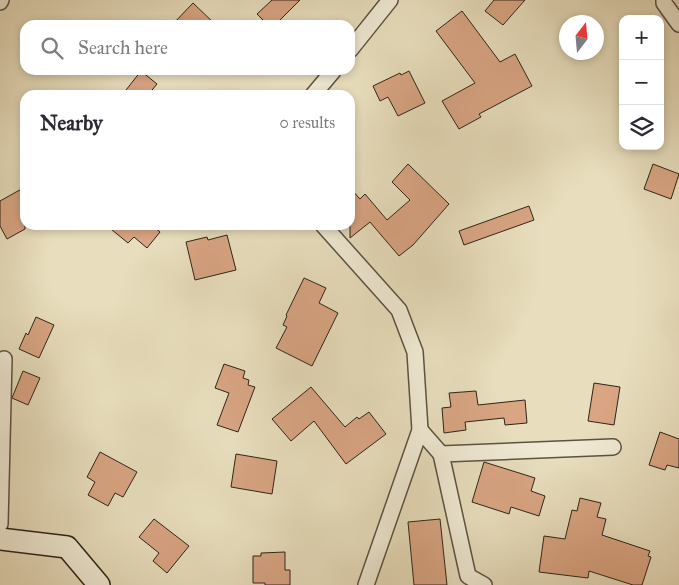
<!DOCTYPE html>
<html lang="en">
<head>
<meta charset="utf-8">
<style>
	body { margin:0; font-family:"IM FELL Great Primer",serif; background:#f2f2f3; color:#2b2b33 }
	.controls { position:absolute; right:15px; top:15px; display:grid; overflow:hidden; border-radius:10px; box-shadow:0 2px 8px #0003 }
	.controls button { width:45px; height:45px; display:grid; place-items:center; padding:0; border:0; border-bottom:1px solid #e1e1e2; background:#fff; color:#2b2b33; font:25px sans-serif }
	.compass { position:absolute; left:559px; top:15px; width:45px; height:45px; border-radius:50%; background:#fff; box-shadow:0 2px 8px #0003; rotate:16deg }
	.list { margin:0; padding:0; list-style:none }
	h2 { display:flex; justify-content:space-between; align-items:center; height:65px; margin:0; padding:0 20px; font-size:21px }
	h2 small { font-size:16px; font-weight:400; color:#7c7c81 }
	.icon { flex:none; width:28px; height:28px; fill:none; stroke:currentColor; stroke-width:2; stroke-linecap:round; stroke-linejoin:round }
	.map { position:relative; flex:none; width:679px; height:585px; overflow:hidden }
	.search { position:absolute; background:#fff; box-shadow:0 2px 8px #0003; left:20px; top:20px; width:335px; height:55px; display:flex; align-items:center; gap:12px; box-sizing:border-box; padding:0 18px; border-radius:15px; color:#7c7c81; font-size:19px }
	.panel { position:absolute; background:#fff; box-shadow:0 2px 8px #0003; left:20px; top:90px; width:335px; height:140px; border-radius:15px }
	.map>svg:first-child { display:block }
	.building { fill:#d9a583; stroke:#2d241a }
	.lines { fill:none; stroke-linecap:round; stroke-linejoin:round }
	.street-casing { stroke:#5c5243; stroke-width:18 }
	.secondary-casing { stroke:#2d241a; stroke-width:24 }
	.street { stroke:#f0ead4; stroke-width:15 }
	.secondary { stroke:#f0ead4; stroke-width:21 }
</style>
</head>
<body>
<div class="map">
<svg width="679" height="585" viewBox="0 0 679 585">
	<rect width="100%" height="100%" fill="#e8debd"/>
	<filter id="stains"><feTurbulence type="fractalNoise" baseFrequency=".004" numOctaves="4"/><feColorMatrix values="0 0 0 0 .2 0 0 0 0 .09 0 0 0 0 .02 0 0 0 .5 -.17"/></filter>
	<radialGradient id="worn" r=".72"><stop offset=".6" stop-color="#630" stop-opacity="0"/><stop offset="1" stop-color="#630" stop-opacity=".3"/></radialGradient>
	<g class="building">
		<path d="M 272,0 L 300,0 L 275,25 L 268,25 L 257,14 Z"/>
		<path d="M 494,0 L 525,0 L 503,25 L 485,11 Z"/>
		<path d="M 193,3 L 216,25 L 172,25 Z"/>
		<path d="M 462,11 L 500,62 L 515,54 L 532,86 L 479,114 L 481,117 L 459,129 L 442,101 L 475,83 L 436,31 Z"/>
		<path d="M 141,71 L 157,84 L 148,95 L 122,95 Z"/>
		<path d="M 409,71 L 425,103 L 398,116 L 388,97 L 380,101 L 373,86 L 400,73 L 401,75 Z"/>
		<path d="M 408,164 L 449,204 L 413,245 L 399,256 L 370,222 L 350,238 L 350,188 L 360,199 L 365,194 L 387,220 L 410,200 L 392,182 Z"/>
		<path d="M 653,164 L 679,174 L 671,199 L 644,189 Z"/>
		<path d="M 25,187 L 25,229 L 7,239 L 0,226 L 0,201 Z"/>
		<path d="M 529,206 L 534,220 L 464,245 L 459,231 Z"/>
		<path d="M 106,225 L 152,225 L 160,232 L 147,248 L 134,237 L 128,243 Z"/>
		<path d="M 227,235 L 236,270 L 195,280 L 186,242 L 207,237 L 208,240 Z"/>
		<path d="M 304,278 L 326,288 L 319,303 L 338,313 L 312,366 L 276,348 L 287,327 L 283,325 L 287,316 L 286,315 Z"/>
		<path d="M 36,317 L 54,325 L 39,358 L 19,349 L 26,333 L 28,335 Z"/>
		<path d="M 224,364 L 245,371 L 243,378 L 249,380 L 248,385 L 255,387 L 238,432 L 217,425 L 229,393 L 215,388 Z"/>
		<path d="M 23,371 L 40,378 L 28,405 L 12,398 Z"/>
		<path d="M 594,383 L 620,387 L 614,425 L 588,421 Z"/>
		<path d="M 311,387 L 345,427 L 357,417 L 359,419 L 369,412 L 386,434 L 346,464 L 314,421 L 291,441 L 272,419 Z"/>
		<path d="M 476,391 L 478,405 L 525,400 L 527,423 L 505,425 L 504,418 L 465,422 L 466,430 L 444,433 L 442,408 L 451,407 L 449,393 Z"/>
		<path d="M 660,432 L 679,439 L 679,468 L 667,465 L 665,470 L 649,465 Z"/>
		<path d="M 100,452 L 137,472 L 123,497 L 115,493 L 108,506 L 88,495 L 95,482 L 87,477 Z"/>
		<path d="M 236,454 L 277,461 L 272,494 L 231,487 Z"/>
		<path d="M 484,462 L 535,478 L 531,491 L 545,496 L 539,516 L 511,507 L 509,514 L 472,502 Z"/>
		<path d="M 580,498 L 601,503 L 597,517 L 606,519 L 602,535 L 650,551 L 648,556 L 651,557 L 642,585 L 633,585 L 589,571 L 588,578 L 539,572 L 544,536 L 565,539 L 572,510 L 577,511 Z"/>
		<path d="M 154,519 L 189,546 L 167,573 L 153,561 L 159,553 L 139,537 Z"/>
		<path d="M 440,519 L 447,585 L 414,585 L 408,522 Z"/>
		<path d="M 285,552 L 285,570 L 290,570 L 290,585 L 265,585 L 265,583 L 253,583 L 253,556 L 261,556 L 261,553 Z"/>
	</g>
	<g class="lines">
		<defs>
			<g id="street">
				<path d="M 664,0 L 664,3 L 679,24"/>
				<path d="M 0,2 L 1,0"/>
				<path d="M 350,50 L 390,0"/>
				<path d="M 313,95 L 334,70"/>
				<path d="M 323,225 L 399,310 L 415,352 L 420,430 L 366,585"/>
				<path d="M 420,430 L 441,454 L 613,447"/>
				<path d="M 441,454 L 468,576 L 484,585"/>
				<path d="M 0,524 L 4,359"/>
			</g>
			<path id="secondary" d="M 0,539 L 67,547 L 99,585"/>
		</defs>
		<use href="#street" class="street-casing"/>
		<use href="#secondary" class="secondary-casing"/>
		<use href="#street" class="street"/>
		<use href="#secondary" class="secondary"/>
	</g>
	<rect width="100%" height="100%" filter="url(#stains)"/>
	<rect width="100%" height="100%" fill="url(#worn)"/>
</svg>
<div class="controls">
<button>+</button>
<button>−</button>
<button><svg class="icon" aria-label="layers" viewBox="0 0 24 24"><path d="M12 4l9 5-9 5-9-5zM3 14l9 5 9-5"/></svg></button>
</div>
<svg class="compass" viewBox="-18 -18 36 36"><path d="M0-13l5 13h-10z" fill="#e53935"/><path d="M0 13l5-13h-10z" fill="#7c7c81"/></svg>
<div class="search"><svg class="icon" aria-label="search" viewBox="0 0 24 24"><circle cx="10" cy="10" r="6"/><path d="M15 15l6 6"/></svg>Search here</div>
<section class="panel">
<h2>Nearby<small>0 results</small></h2>
<ul class="list">
</ul>
</section>
</div>
</body>
</html>
